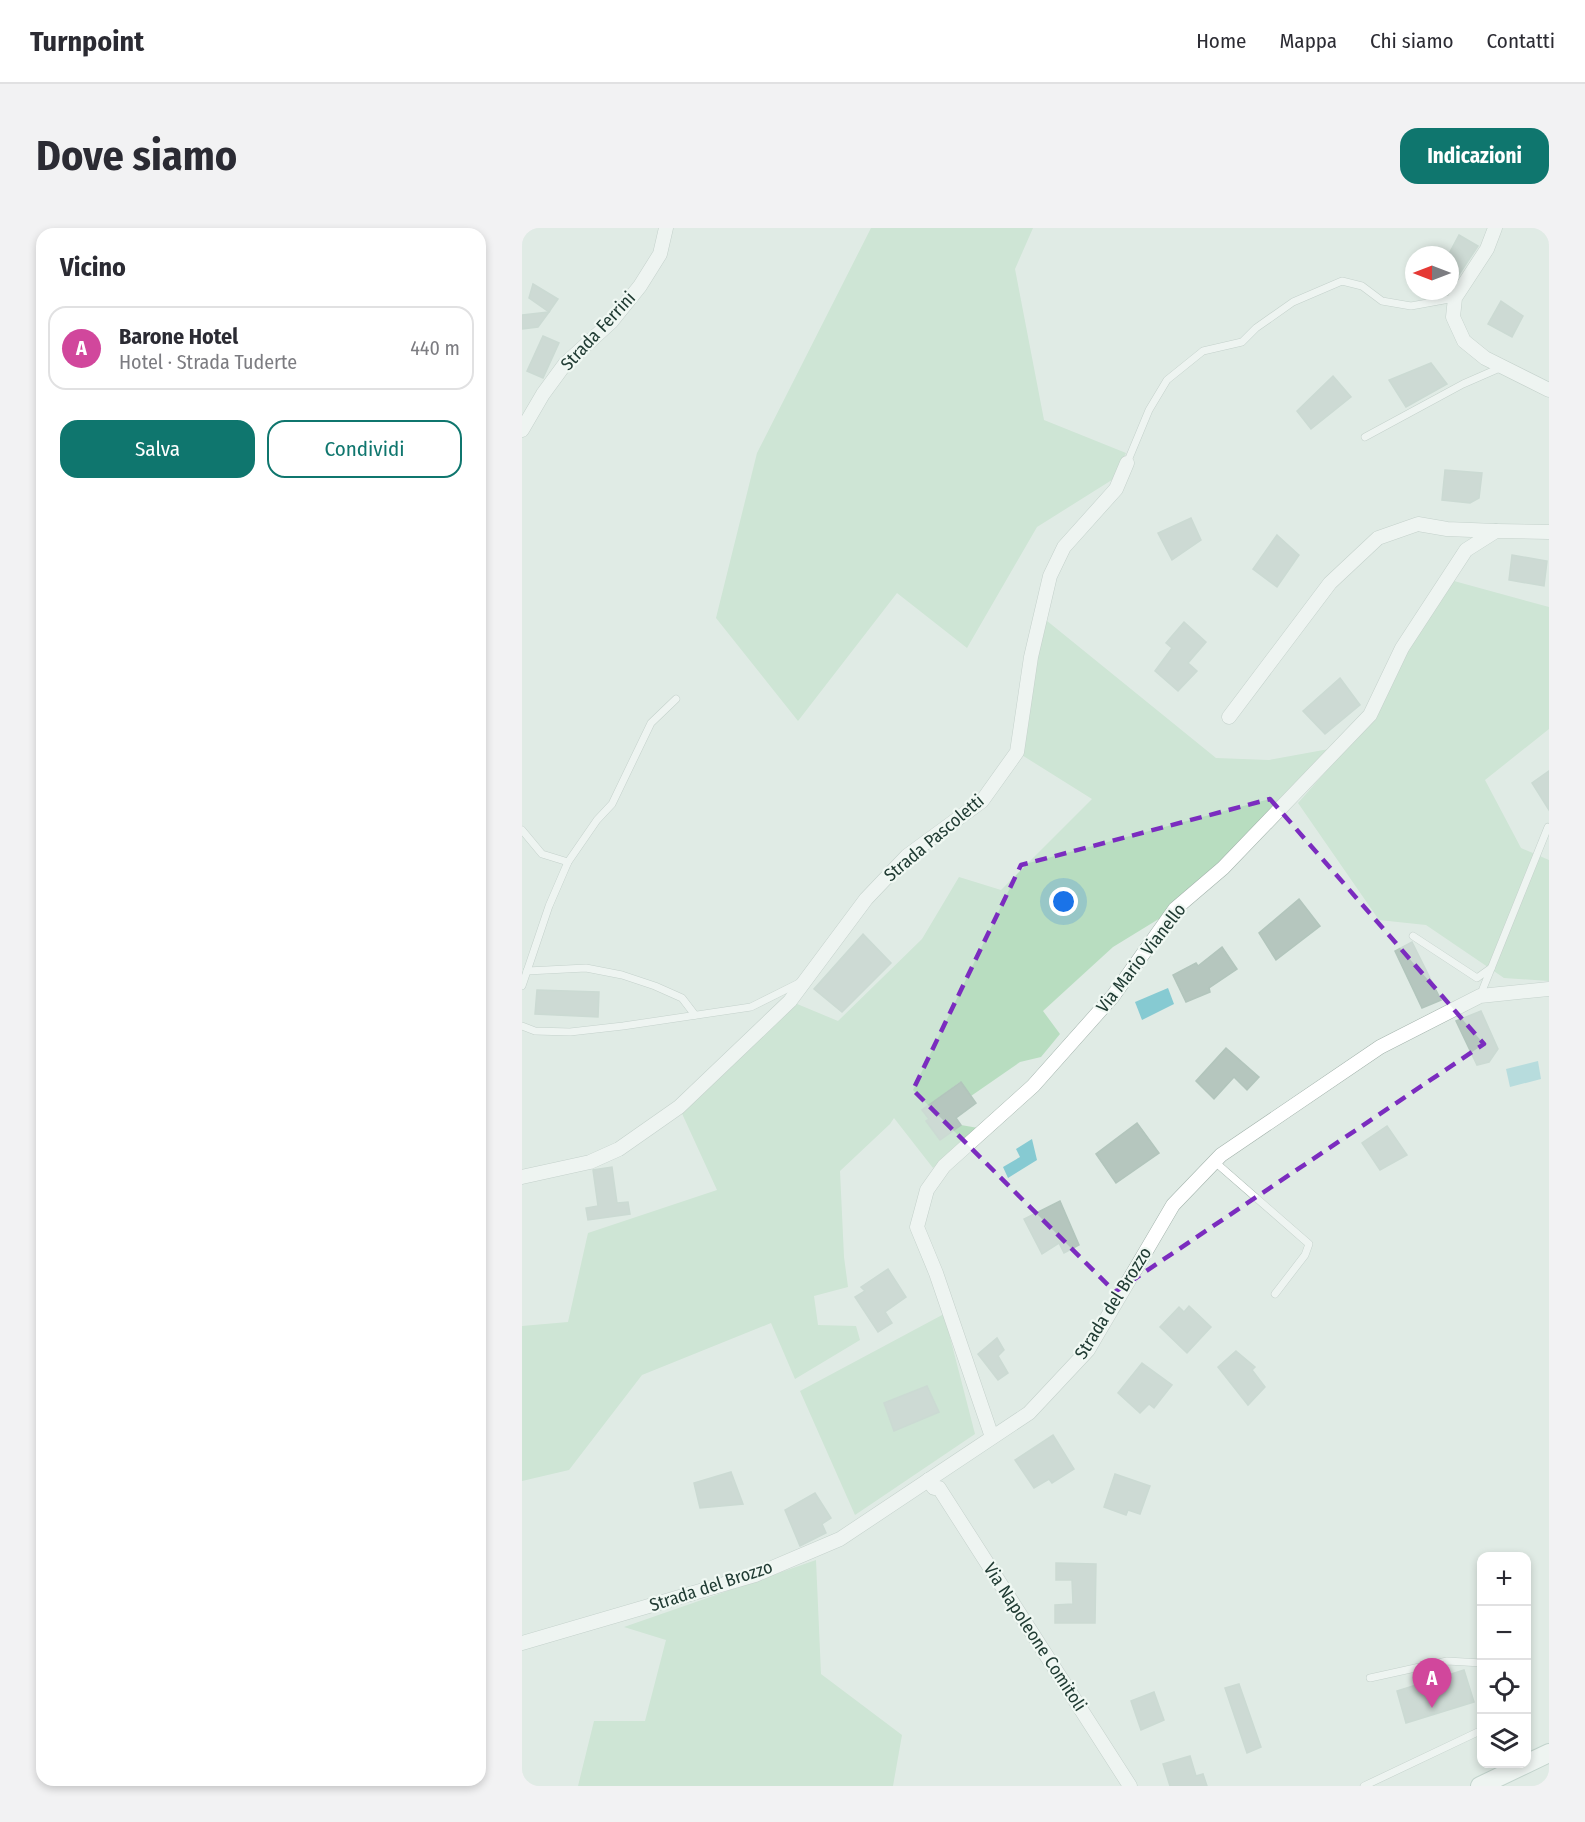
<!DOCTYPE html>
<html lang="it">
<head>
<meta charset="utf-8">
<style>
	body { margin:0; font-family:"Fira Sans Condensed",sans-serif; background:#f2f2f3; color:#2b2b33 }
	.controls { position:absolute; right:18px; bottom:18px; display:grid; overflow:hidden; border-radius:12px; box-shadow:0 3px 9px #0003 }
	.controls button { width:54px; height:54px; display:grid; place-items:center; padding:0; border:0; border-bottom:2px solid #e1e1e2; background:#fff; color:#2b2b33; font:30px sans-serif }
	.compass { position:absolute; left:883px; top:18px; width:54px; height:54px; border-radius:50%; background:#fff; box-shadow:0 3px 9px #0003; rotate:270deg }
	.you { position:absolute; left:542px; top:674px; width:21px; height:21px; margin:-15px; border:4px solid #fff; border-radius:50%; background:#1a73e8; box-shadow:0 0 0 9px #1a73e833 }
	.badge { display:grid; place-items:center; width:39px; height:39px; border-radius:50%; background:#0f766e; color:#fff; font-size:20px; font-weight:700 }
	.pin { position:absolute; translate:-50% -50px; filter:drop-shadow(0 2px 3px #0008) }
	.pin::after { content:''; position:absolute; top:32px; width:21px; height:18px; background:inherit; clip-path:polygon(0 0,100% 0,50% 100%) }
	.list { margin:0; padding:0; list-style:none }
	h2 { display:flex; justify-content:space-between; align-items:center; height:78px; margin:0; padding:0 24px; font-size:26px }
	h2 small { font-size:20px; font-weight:400; color:#7c7c81 }
	.list li { display:grid; grid-template-columns:39px 1fr auto; gap:18px; align-items:center; box-sizing:border-box; height:84px; margin:0 12px 12px; padding:0 12px; border:2px solid #e1e1e2; border-radius:18px }
	.list b { display:block; font-size:22px; white-space:nowrap }
	.list p { margin:0; font-size:20px; white-space:nowrap; color:#7c7c81 }
	.list em { font-size:20px; font-style:normal; color:#7c7c81 }
	.actions { display:flex; gap:12px; padding:18px 24px }
	.actions a { flex:1; padding:14px 0; border:2px solid #0f766e; border-radius:18px; text-align:center; font-size:21px; color:#0f766e }
	.actions .main { background:#0f766e; color:#fff }
	.icon { flex:none; width:33px; height:33px; fill:none; stroke:currentColor; stroke-width:2; stroke-linecap:round; stroke-linejoin:round }
	.map { position:relative; flex:none; width:1027px; height:1558px; overflow:hidden; border-radius:18px }
	header { display:flex; align-items:center; gap:36px; box-sizing:border-box; height:84px; padding:0 30px; background:#fff; border-bottom:2px solid #e1e1e2 }
	header strong { font-size:28px }
	nav { display:flex; gap:33px; margin-inline-start:auto; font-size:21px }
	.intro { display:flex; align-items:center; justify-content:space-between; box-sizing:border-box; height:144px; padding:0 36px }
	h1 { margin:0; font-size:42px }
	.button { padding:15px 27px; border-radius:18px; background:#0f766e; color:#fff; font-size:21px; font-weight:700 }
	main { display:flex; gap:36px; padding:0 36px }
	aside { flex:1; background:#fff; border-radius:18px; box-shadow:0 3px 9px #0003 }
	.map>svg:first-child { display:block }
	.green { fill:#b8ddc0 }
	.water { fill:#86cad2 }
	.building { fill:#b5c6be; stroke:#b2c5bc; stroke-width:1.5 }
	.lines { fill:none; stroke-linecap:round; stroke-linejoin:round }
	.lane-casing { stroke:#a3b3ac; stroke-width:8 }
	.street-casing { stroke:#a3b3ac; stroke-width:15 }
	.secondary-casing { stroke:#9eb7ad; stroke-width:20 }
	.lane { stroke:#fff; stroke-width:7 }
	.street { stroke:#fff; stroke-width:14 }
	.secondary { stroke:#fff; stroke-width:18 }
	.marked { fill:none; stroke:#7b2cbf; stroke-width:4.5; stroke-dasharray:12 8; stroke-linejoin:round }
	.labels { text-anchor:middle; dominant-baseline:central; stroke-width:4.5; stroke-linejoin:round; paint-order:stroke }
	.street-label { font-size:18px; fill:#203b33; stroke:#f0f8f3 }
</style>
</head>
<body>
<header>
<strong>Turnpoint</strong>
<nav><a>Home</a><a>Mappa</a><a>Chi siamo</a><a>Contatti</a></nav>
</header>
<div class="intro"><h1>Dove siamo</h1><a class="button">Indicazioni</a></div>
<main>
<aside>
<h2>Vicino<small></small></h2>
<ul class="list">
<li><span class="badge" style="background:#d1479c">A</span><div><b>Barone Hotel</b><p>Hotel · Strada Tuderte</p></div><em>440 m</em></li>
</ul>
<div class="actions"><a class="main">Salva</a><a>Condividi</a></div>
</aside>
<div class="map">
<svg width="1027" height="1558" viewBox="0 0 1027 1558">
	<rect width="100%" height="100%" fill="#e0ebe5"/>
	<g class="green">
		<path d="M 349,0 L 511,0 L 493,41 L 522,192 L 604,225 L 593,250 L 515,299 L 445,420 L 375,365 L 276,493 L 194,390 L 235,225 Z"/>
		<path d="M 932,353 L 1027,379 L 1027,501 L 963,552 L 999,620 L 1027,632 L 1027,753 L 982,750 L 904,697 L 857,692 L 776,575 L 851,490 L 884,423 Z"/>
		<path d="M 519,388 L 694,530 L 747,532 L 818,519 L 653,681 L 591,719 L 521,783 L 538,806 L 519,829 L 498,834 L 449,868 L 438,854 L 400,882 L 407,891 L 404,893 L 418,912 L 439,897 L 456,900 L 411,940 L 372,890 L 368,896 L 318,943 L 322,1029 L 326,1059 L 292,1068 L 296,1097 L 334,1098 L 338,1112 L 273,1151 L 249,1095 L 120,1147 L 47,1242 L 0,1253 L 0,1098 L 46,1094 L 66,1005 L 195,962 L 157,879 L 268,773 L 316,793 L 400,711 L 437,649 L 479,662 L 570,571 L 495,524 Z"/>
		<path d="M 422,1086 L 453,1206 L 333,1287 L 278,1163 Z"/>
		<path d="M 294,1332 L 299,1446 L 380,1507 L 371,1558 L 56,1558 L 72,1493 L 123,1493 L 144,1412 L 102,1399 Z"/>
	</g>
	<g class="water">
		<path d="M 646,760 L 652,776 L 620,792 L 613,774 Z"/>
		<path d="M 1016,833 L 1019,851 L 988,859 L 984,841 Z"/>
		<path d="M 510,911 L 515,932 L 486,950 L 481,939 L 498,929 L 494,921 Z"/>
	</g>
	<g class="building">
		<path d="M 937,7 L 956,18 L 928,60 L 928,24 Z"/>
		<path d="M 11,56 L 36,71 L 27,84 L 7,70 Z"/>
		<path d="M 979,73 L 1001,88 L 990,109 L 966,96 Z"/>
		<path d="M 27,84 L 16,99 L 0,101 L 0,87 Z"/>
		<path d="M 21,108 L 37,115 L 21,150 L 5,143 Z"/>
		<path d="M 909,135 L 925,156 L 884,179 L 867,152 Z"/>
		<path d="M 811,148 L 829,169 L 789,201 L 775,183 Z"/>
		<path d="M 923,242 L 960,245 L 957,270 L 948,275 L 920,272 Z"/>
		<path d="M 669,290 L 679,312 L 650,332 L 636,305 Z"/>
		<path d="M 755,307 L 777,327 L 755,359 L 731,341 Z"/>
		<path d="M 990,327 L 1025,333 L 1022,358 L 987,352 Z"/>
		<path d="M 662,394 L 684,414 L 666,435 L 675,443 L 656,463 L 633,443 L 650,420 L 644,415 Z"/>
		<path d="M 818,450 L 838,477 L 803,506 L 781,483 Z"/>
		<path d="M 1027,543 L 1027,582 L 1010,555 Z"/>
		<path d="M 777,671 L 798,698 L 754,732 L 737,705 Z"/>
		<path d="M 341,706 L 369,735 L 320,784 L 292,761 Z"/>
		<path d="M 890,714 L 919,772 L 900,780 L 873,723 Z"/>
		<path d="M 700,719 L 715,741 L 687,760 L 688,764 L 664,774 L 651,747 L 674,735 L 676,738 Z"/>
		<path d="M 15,762 L 77,764 L 76,789 L 13,786 Z"/>
		<path d="M 959,783 L 976,821 L 967,834 L 955,837 L 934,793 Z"/>
		<path d="M 704,820 L 737,849 L 725,862 L 712,849 L 692,871 L 674,853 Z"/>
		<path d="M 439,854 L 454,875 L 434,890 L 439,897 L 418,912 L 404,893 L 407,891 L 400,882 Z"/>
		<path d="M 615,895 L 637,925 L 594,955 L 574,926 Z"/>
		<path d="M 865,898 L 885,927 L 858,942 L 840,915 Z"/>
		<path d="M 90,939 L 95,975 L 106,974 L 108,986 L 66,992 L 64,980 L 76,978 L 71,942 Z"/>
		<path d="M 538,973 L 557,1017 L 542,1025 L 537,1015 L 520,1026 L 502,991 Z"/>
		<path d="M 366,1041 L 384,1069 L 363,1084 L 370,1095 L 356,1104 L 333,1069 L 343,1063 L 339,1059 Z"/>
		<path d="M 667,1078 L 689,1099 L 665,1125 L 638,1099 L 657,1079 L 662,1084 Z"/>
		<path d="M 475,1110 L 482,1122 L 476,1128 L 486,1145 L 476,1152 L 456,1126 Z"/>
		<path d="M 714,1123 L 733,1139 L 730,1142 L 743,1159 L 726,1177 L 696,1139 Z"/>
		<path d="M 620,1135 L 650,1157 L 632,1180 L 627,1176 L 618,1185 L 596,1165 Z"/>
		<path d="M 405,1158 L 417,1184 L 372,1203 L 362,1175 Z"/>
		<path d="M 531,1207 L 552,1241 L 530,1255 L 527,1251 L 512,1260 L 493,1232 Z"/>
		<path d="M 209,1244 L 221,1276 L 178,1280 L 172,1255 Z"/>
		<path d="M 593,1246 L 628,1258 L 618,1286 L 606,1282 L 604,1287 L 582,1279 Z"/>
		<path d="M 293,1265 L 309,1290 L 300,1296 L 304,1305 L 278,1318 L 263,1282 Z"/>
		<path d="M 534,1335 L 574,1336 L 573,1395 L 533,1395 L 533,1377 L 551,1376 L 550,1352 L 534,1352 Z"/>
		<path d="M 942,1442 L 952,1474 L 884,1495 L 875,1463 Z"/>
		<path d="M 717,1456 L 739,1519 L 725,1525 L 703,1460 Z"/>
		<path d="M 632,1464 L 642,1492 L 619,1502 L 609,1473 Z"/>
		<path d="M 668,1528 L 674,1548 L 681,1546 L 685,1558 L 648,1558 L 641,1536 Z"/>
	</g>
	<g class="lines">
		<defs>
			<g id="lane">
				<path d="M 843,209 L 941,156 L 980,139"/>
				<path d="M 605,235 L 627,182 L 645,152 L 681,123 L 720,114 L 734,100 L 771,74 L 820,53 L 840,58 L 860,73 L 889,78 L 933,70"/>
				<path d="M 0,602 L 20,626 L 46,634"/>
				<path d="M 891,708 L 955,750 L 969,740"/>
				<path d="M 5,743 L 64,740 L 100,747 L 133,758 L 160,770 L 173,787"/>
				<path d="M 0,758 L 27,678 L 46,634 L 75,592 L 90,576 L 129,495 L 154,471"/>
				<path d="M 958,768 L 1026,599"/>
				<path d="M 0,798 L 13,803 L 48,804 L 101,798 L 229,779 L 279,754"/>
				<path d="M 693,934 L 787,1016 L 783,1027 L 753,1066"/>
				<path d="M 848,1450 L 925,1433 L 960,1435"/>
				<path d="M 842,1558 L 960,1502"/>
			</g>
			<g id="street">
				<path d="M 973,0 L 965,21 L 933,70 L 931,89 L 942,113 L 963,130 L 1027,162"/>
				<path d="M 0,202 L 21,166 L 43,136 L 89,94 L 118,58 L 138,26 L 144,0"/>
				<path d="M 707,489 L 808,355 L 856,310 L 896,296 L 925,301 L 974,303"/>
				<path d="M 0,949 L 68,934 L 97,921 L 157,879 L 268,773 L 344,671 L 385,628 L 460,573 L 495,524 L 509,429 L 528,348 L 542,319 L 594,261 L 605,235"/>
				<path d="M 470,1209 L 414,1045 L 395,999 L 405,962 L 422,938 L 511,858 L 591,768 L 653,681 L 701,640 L 848,487 L 880,420 L 944,322 L 974,303 L 1027,304"/>
				<path d="M 406,1252 L 412,1260 L 417,1260 L 608,1558"/>
				<path d="M 0,1415 L 233,1347 L 318,1311 L 507,1185 L 566,1122 L 651,977 L 699,927 L 858,819 L 958,768 L 1027,761"/>
			</g>
			<path id="secondary" d="M 958,1558 L 1027,1525"/>
		</defs>
		<use href="#lane" class="lane-casing"/>
		<use href="#street" class="street-casing"/>
		<use href="#secondary" class="secondary-casing"/>
		<use href="#lane" class="lane"/>
		<use href="#street" class="street"/>
		<use href="#secondary" class="secondary"/>
	</g>
	<path d="M0 0H1027V1558H0ZM 748,571 L 962,816 L 593,1064 L 391,862 L 499,637 Z" fill="#e0ebe5" fill-opacity=".55" fill-rule="evenodd"/>
	<path class="marked" d="M 748,571 L 962,816 L 593,1064 L 391,862 L 499,637 Z"/>
	<g class="labels">
		<g class="street-label">
			<text transform="translate(76 103) rotate(-47)">Strada Ferrini</text>
			<text transform="translate(412 610) rotate(-40)">Strada Pascoletti</text>
			<text transform="translate(619 730) rotate(-52)">Via Mario Vianello</text>
			<text transform="translate(591 1075) rotate(-58)">Strada del Brozzo</text>
			<text transform="translate(189 1358) rotate(-18)">Strada del Brozzo</text>
			<text transform="translate(513 1409) rotate(57)">Via Napoleone Comitoli</text>
		</g>
	</g>
</svg>
<div class="controls">
<button>+</button>
<button>−</button>
<button><svg class="icon" aria-label="locate" viewBox="0 0 24 24"><circle cx="12" cy="12" r="6"/><path d="M12 2v4M12 18v4M2 12h4M18 12h4"/></svg></button>
<button><svg class="icon" aria-label="layers" viewBox="0 0 24 24"><path d="M12 4l9 5-9 5-9-5zM3 14l9 5 9-5"/></svg></button>
</div>
<svg class="compass" viewBox="-18 -18 36 36"><path d="M0-13l5 13h-10z" fill="#e53935"/><path d="M0 13l5-13h-10z" fill="#7c7c81"/></svg>
<div class="you"></div>
<div class="pin badge" style="left:910px;top:1480px;background:#d1479c">A</div>
</div>
</main>
</body>
</html>
